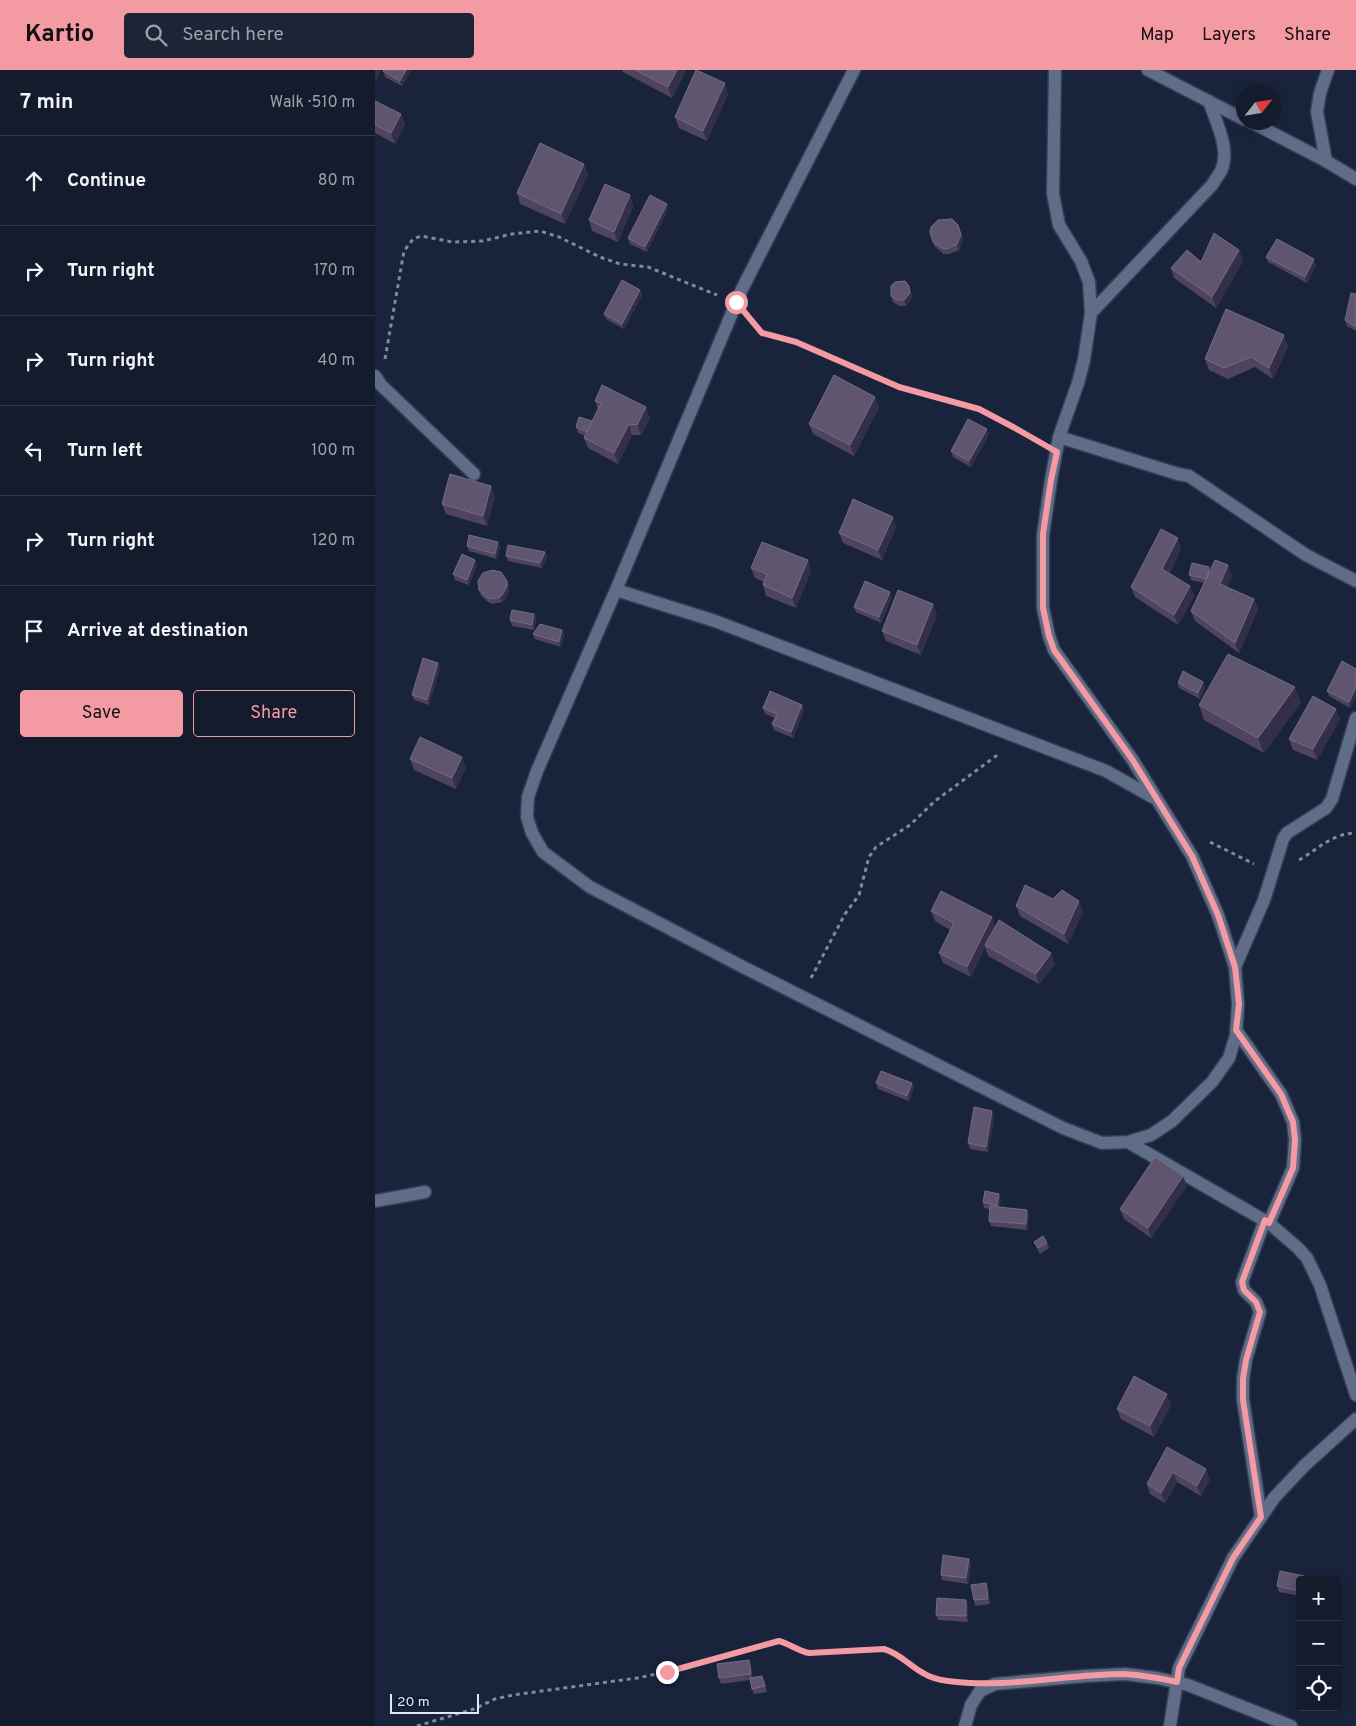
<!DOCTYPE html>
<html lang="en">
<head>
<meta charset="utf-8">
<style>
	body { margin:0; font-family:Overpass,sans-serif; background:#1c2435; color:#f1f3f6 }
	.controls { position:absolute; right:15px; bottom:15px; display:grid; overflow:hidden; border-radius:5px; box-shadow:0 2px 12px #0003 }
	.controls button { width:45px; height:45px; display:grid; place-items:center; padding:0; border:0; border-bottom:1px solid #323949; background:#131b2d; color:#f1f3f6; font:25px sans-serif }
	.compass { position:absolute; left:861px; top:15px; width:45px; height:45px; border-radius:50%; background:#131b2d; box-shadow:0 2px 12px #0003; rotate:60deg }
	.scale { position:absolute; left:15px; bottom:12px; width:89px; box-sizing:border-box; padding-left:5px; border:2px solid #e1e9f9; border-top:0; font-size:14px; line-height:18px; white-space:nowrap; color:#e1e9f9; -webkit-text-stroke:4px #101a31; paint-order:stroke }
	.stop { position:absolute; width:15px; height:15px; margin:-11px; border:4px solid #f49aa2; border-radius:50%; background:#fff }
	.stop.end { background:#f49aa2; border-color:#fff; box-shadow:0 1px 5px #0008 }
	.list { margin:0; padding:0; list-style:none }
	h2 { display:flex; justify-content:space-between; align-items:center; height:65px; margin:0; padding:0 20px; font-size:21px }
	h2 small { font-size:16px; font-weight:400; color:#9da1aa }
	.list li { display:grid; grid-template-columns:32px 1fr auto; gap:15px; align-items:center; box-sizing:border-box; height:90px; padding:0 20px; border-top:1px solid #323949 }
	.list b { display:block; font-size:19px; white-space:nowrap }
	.list em { font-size:16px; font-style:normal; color:#9da1aa }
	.actions { display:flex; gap:10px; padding:15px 20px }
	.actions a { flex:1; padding:11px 0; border:1px solid #f49aa2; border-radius:5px; text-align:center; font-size:18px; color:#f49aa2 }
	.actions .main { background:#f49aa2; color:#111 }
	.icon { flex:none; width:28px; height:28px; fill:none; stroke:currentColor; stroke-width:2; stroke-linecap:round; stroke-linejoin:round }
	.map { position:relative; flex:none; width:981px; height:1656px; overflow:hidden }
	header { display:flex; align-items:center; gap:30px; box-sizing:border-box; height:70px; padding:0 25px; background:#f49aa2; color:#111 }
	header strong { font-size:24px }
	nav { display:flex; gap:28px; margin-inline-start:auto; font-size:18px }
	.search { width:350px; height:45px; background:#1c2435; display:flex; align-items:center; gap:12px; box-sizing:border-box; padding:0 18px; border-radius:5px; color:#9da1aa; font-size:19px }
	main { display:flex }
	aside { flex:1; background:#131b2d }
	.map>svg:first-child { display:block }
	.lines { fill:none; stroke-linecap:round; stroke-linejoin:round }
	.minor-casing { stroke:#353d51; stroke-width:15 }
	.path { stroke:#80899d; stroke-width:3; stroke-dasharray:4 4; stroke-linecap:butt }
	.minor { stroke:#5f6d89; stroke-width:12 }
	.wall { fill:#4f435e }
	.shaded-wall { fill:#332f49 }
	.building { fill:#5f556e; stroke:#736c84 }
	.route { stroke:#f49aa2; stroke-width:6 }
</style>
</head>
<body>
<header>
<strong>Kartio</strong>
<div class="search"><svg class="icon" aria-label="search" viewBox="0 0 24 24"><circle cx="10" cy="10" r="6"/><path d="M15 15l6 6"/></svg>Search here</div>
<nav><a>Map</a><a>Layers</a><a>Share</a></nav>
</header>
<main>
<aside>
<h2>7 min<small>Walk · 510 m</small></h2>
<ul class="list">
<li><svg class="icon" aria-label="ahead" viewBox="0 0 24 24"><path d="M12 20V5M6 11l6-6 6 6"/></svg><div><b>Continue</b></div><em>80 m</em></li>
<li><svg class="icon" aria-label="right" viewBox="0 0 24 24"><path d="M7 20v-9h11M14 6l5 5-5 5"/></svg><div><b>Turn right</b></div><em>170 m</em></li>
<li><svg class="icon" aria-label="right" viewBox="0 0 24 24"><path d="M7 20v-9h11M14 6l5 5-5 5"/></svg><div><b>Turn right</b></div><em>40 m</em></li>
<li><svg class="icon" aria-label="left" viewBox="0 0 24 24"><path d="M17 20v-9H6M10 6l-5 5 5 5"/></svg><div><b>Turn left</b></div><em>100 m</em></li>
<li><svg class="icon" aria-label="right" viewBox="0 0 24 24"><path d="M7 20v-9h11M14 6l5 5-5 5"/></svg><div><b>Turn right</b></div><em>120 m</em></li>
<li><svg class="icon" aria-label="arrive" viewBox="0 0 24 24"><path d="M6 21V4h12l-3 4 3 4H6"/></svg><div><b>Arrive at destination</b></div></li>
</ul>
<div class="actions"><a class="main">Save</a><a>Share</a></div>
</aside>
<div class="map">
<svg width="981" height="1656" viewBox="0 0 981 1656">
	<rect width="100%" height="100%" fill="#19243c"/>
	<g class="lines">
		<defs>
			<g id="minor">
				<path d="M 479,0 L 367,219 L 241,520 L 162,701 L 153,727 L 152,747 L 157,763 L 168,782 L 215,817 L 368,897 L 688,1058 L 727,1073 L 753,1072 L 776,1065 L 797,1051 L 837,1012 L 854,988 L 861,965 L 863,934 L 860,897 L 843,845 L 817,786 L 757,689 L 679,580 L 674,566 L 668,538 L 668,465 L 676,410 L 684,367 L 703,313 L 709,290 L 716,243 L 714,212 L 706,191 L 684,155 L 678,124 L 680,0"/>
				<path d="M 773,0 L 868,49"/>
				<path d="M 876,52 L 951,91 L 981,109"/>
				<path d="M 951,91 L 942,42 L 945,23 L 953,0"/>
				<path d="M 716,243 L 837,115 C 840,110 843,106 846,101 C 856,80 841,52 834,31"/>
				<path d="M 0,306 L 6,315 L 99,404"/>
				<path d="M 684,367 L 803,404 L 814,406 L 931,485 L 981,511"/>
				<path d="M 241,520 L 340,551 L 731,701 L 781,729"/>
				<path d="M 860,897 L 889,830 L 908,769 L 912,763 L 951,738 L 957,729 L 981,648"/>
				<path d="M 861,960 L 906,1024 L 918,1052 L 920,1070 L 918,1098 L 894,1153"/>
				<path d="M 753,1072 L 894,1153 L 923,1178 L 932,1188 L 945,1215 L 981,1325"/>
				<path d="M 0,1131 L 50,1122"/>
				<path d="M 886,1447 L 868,1330 L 868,1309 L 871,1289 L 885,1242 L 881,1232 L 869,1220 L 867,1212 L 890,1150"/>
				<path d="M 590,1656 L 596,1635 L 605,1621 L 620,1614 L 710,1606 L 750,1604 L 782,1608 L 813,1615 L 916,1656"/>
				<path d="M 795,1656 L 804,1598 L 858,1488 L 899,1428 L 929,1396 L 981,1349"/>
			</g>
		</defs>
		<use href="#minor" class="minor-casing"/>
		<g class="path">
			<path d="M 376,250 L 387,263 L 421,272 L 523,317 L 604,339 L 663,371"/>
			<path d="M 10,289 L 29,181 L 38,169 L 46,166 L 77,172 L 108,171 L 137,164 L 165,161 L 184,167 L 225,187 L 245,194 L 273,197 L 342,225"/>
			<path d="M 835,772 L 879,794"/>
			<path d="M 924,790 C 943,779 958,763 981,763"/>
			<path d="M 436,908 L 470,844 L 484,825 L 494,787 L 501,777 L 535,755 L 560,731 L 625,683"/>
			<path d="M 42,1656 L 99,1639 L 120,1629 L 138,1625 L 262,1608 L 292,1602 L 404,1571 C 415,1574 423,1581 434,1583 L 509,1579 C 524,1583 534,1595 547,1603 C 559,1610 573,1611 587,1612"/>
		</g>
		<use href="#minor" class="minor"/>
	</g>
	<g class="wall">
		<path d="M 9,0 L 36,0 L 27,16 L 10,7 L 8,1 Z"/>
		<path d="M 247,0 L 311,0 L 297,28 L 248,2 Z"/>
		<path d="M 353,24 L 332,71 L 304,58 L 300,47 Z"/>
		<path d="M 0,31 L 26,44 L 30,54 L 20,74 L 0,63 Z"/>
		<path d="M 213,104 L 190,154 L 145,134 L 142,123 Z"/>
		<path d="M 255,125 L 258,136 L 243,172 L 217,161 L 214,150 Z"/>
		<path d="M 292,134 L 293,139 L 272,182 L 255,174 L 253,168 Z"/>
		<path d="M 585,160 L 588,170 L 584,180 L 574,184 L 569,184 L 560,177 L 558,172 Z"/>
		<path d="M 864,180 L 868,191 L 841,238 L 799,208 L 796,198 L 826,192 Z"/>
		<path d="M 891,187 L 941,195 L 932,213 L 893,192 Z"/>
		<path d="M 265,220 L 267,225 L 249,259 L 231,249 L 229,244 Z"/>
		<path d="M 536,221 L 537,228 L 531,236 L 524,236 L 518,232 L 516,226 Z"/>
		<path d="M 981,224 L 981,261 L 972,256 L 970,250 Z"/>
		<path d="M 913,276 L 898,309 L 880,297 L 853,309 L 834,300 L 830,289 Z"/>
		<path d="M 220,331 L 275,348 L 266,365 L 257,365 L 243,394 L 213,378 L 209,368 L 210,366 L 203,363 L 201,357 L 217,351 L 223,339 Z"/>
		<path d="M 504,337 L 479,386 L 438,364 L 434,354 Z"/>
		<path d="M 614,364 L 596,397 L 578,387 L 576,381 Z"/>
		<path d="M 116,416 L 120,427 L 112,456 L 71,444 L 67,434 Z"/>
		<path d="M 518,447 L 521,457 L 507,490 L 468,473 L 464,463 Z"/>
		<path d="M 92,476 L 125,477 L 122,489 L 94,481 Z"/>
		<path d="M 806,479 L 794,504 L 815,516 L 819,526 L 803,555 L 760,527 L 756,517 Z"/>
		<path d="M 170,482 L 172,487 L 167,498 L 133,491 L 131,486 Z"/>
		<path d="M 100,490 L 102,495 L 94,515 L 80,510 L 78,504 Z"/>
		<path d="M 376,498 L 436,501 L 421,538 L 391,526 L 388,515 L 389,512 L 380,508 Z"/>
		<path d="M 835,500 L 857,506 L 852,517 L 879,529 L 883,539 L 864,583 L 820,551 L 816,541 L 829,513 L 816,510 L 814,505 Z"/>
		<path d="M 132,511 L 134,516 L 134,521 L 130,530 L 127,532 L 117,534 L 113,532 L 106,526 L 104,520 Z"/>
		<path d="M 517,527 L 506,553 L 481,542 L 479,537 Z"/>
		<path d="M 159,544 L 161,549 L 159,560 L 137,556 L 135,550 Z"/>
		<path d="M 562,545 L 546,585 L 511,571 L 507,561 Z"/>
		<path d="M 187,560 L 189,565 L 186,577 L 160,569 L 158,564 Z"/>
		<path d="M 65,598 L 54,635 L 39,630 L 37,625 Z"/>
		<path d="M 981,599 L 981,626 L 975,638 L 954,626 L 952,621 Z"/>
		<path d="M 828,612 L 830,618 L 825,629 L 804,618 L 803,613 Z"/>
		<path d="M 926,632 L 889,683 L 829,650 L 824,635 Z"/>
		<path d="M 427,635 L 429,640 L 418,668 L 399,660 L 397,654 L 400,648 L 390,644 L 388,638 Z"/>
		<path d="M 965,649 L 942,690 L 918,680 L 914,669 Z"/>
		<path d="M 35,689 L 91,697 L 81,719 L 39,700 Z"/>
		<path d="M 678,829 L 708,842 L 693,874 L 645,846 L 641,836 Z"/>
		<path d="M 556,841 L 617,847 L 620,856 L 680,894 L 664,914 L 613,886 L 610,877 L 596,907 L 568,893 L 564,883 L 575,860 L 560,851 Z"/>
		<path d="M 501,1013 L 537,1013 L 539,1018 L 534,1031 L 503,1019 Z"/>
		<path d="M 617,1041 L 619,1046 L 613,1082 L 595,1079 L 593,1073 Z"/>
		<path d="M 812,1116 L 776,1168 L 749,1149 L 745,1139 Z"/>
		<path d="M 626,1129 L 624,1137 L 652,1140 L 654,1145 L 652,1160 L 616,1156 L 614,1151 L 615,1139 L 609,1138 L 608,1132 Z"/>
		<path d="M 659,1172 L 672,1173 L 674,1178 L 665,1184 Z"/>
		<path d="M 796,1335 L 779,1367 L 746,1349 L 742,1339 Z"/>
		<path d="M 792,1377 L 835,1409 L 826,1426 L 802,1412 L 790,1433 L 775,1424 L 772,1414 Z"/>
		<path d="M 596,1494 L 593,1514 L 567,1510 L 566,1505 Z"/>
		<path d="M 925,1510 L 925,1526 L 904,1522 L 902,1516 Z"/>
		<path d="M 611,1513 L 613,1518 L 615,1534 L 600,1536 L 599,1530 Z"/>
		<path d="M 593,1535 L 593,1552 L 563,1550 L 561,1545 Z"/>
		<path d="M 376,1595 L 377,1607 L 389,1611 L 392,1622 L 379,1624 L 377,1619 L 375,1610 L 346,1614 L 344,1608 Z"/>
	</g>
	<g class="shaded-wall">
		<path d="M 0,0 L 6,0 L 0,13 Z"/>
		<path d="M 31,0 L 36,0 L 27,16 L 25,11 Z"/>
		<path d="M 302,0 L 311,0 L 297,28 L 293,17 Z"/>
		<path d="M 350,13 L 353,24 L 332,71 L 328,61 Z"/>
		<path d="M 26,44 L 30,54 L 20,74 L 16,63 Z"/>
		<path d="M 209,94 L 213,104 L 190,154 L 186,144 Z"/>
		<path d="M 255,125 L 258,136 L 243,172 L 239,162 Z"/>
		<path d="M 292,134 L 293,139 L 272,182 L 270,177 Z"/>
		<path d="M 583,155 L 588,170 L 584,180 L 582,174 Z"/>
		<path d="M 864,180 L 868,191 L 841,238 L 837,227 Z"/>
		<path d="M 939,189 L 941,195 L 932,213 L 930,207 Z"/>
		<path d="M 534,216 L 537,228 L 531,236 L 529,230 Z"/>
		<path d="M 265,220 L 267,225 L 249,259 L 247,254 Z"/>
		<path d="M 909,265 L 913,276 L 898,309 L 894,298 Z"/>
		<path d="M 500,327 L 504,337 L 479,386 L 475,375 Z"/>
		<path d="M 271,337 L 275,348 L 266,365 L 262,355 Z"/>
		<path d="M 254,354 L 257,365 L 243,394 L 239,383 Z"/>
		<path d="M 612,359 L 614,364 L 596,397 L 594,391 Z"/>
		<path d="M 116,416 L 120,427 L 112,456 L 108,446 Z"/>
		<path d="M 518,447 L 521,457 L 507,490 L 503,480 Z"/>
		<path d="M 803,468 L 806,479 L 790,510 L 787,499 Z"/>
		<path d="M 123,472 L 125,477 L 122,489 L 120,484 Z"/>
		<path d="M 170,482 L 172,487 L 167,498 L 165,493 Z"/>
		<path d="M 100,490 L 102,495 L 94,515 L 92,510 Z"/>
		<path d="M 433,490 L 436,501 L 421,538 L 417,528 Z"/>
		<path d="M 853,495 L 857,506 L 849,525 L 845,514 Z"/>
		<path d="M 132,511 L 134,516 L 134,521 L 130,530 L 127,532 L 125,527 Z"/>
		<path d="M 815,516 L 819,526 L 803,555 L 799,545 Z"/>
		<path d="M 515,522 L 517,527 L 506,553 L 504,547 Z"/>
		<path d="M 879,529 L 883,539 L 864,583 L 860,573 Z"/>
		<path d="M 558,534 L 562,545 L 546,585 L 542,575 Z"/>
		<path d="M 159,544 L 161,549 L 159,560 L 157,555 Z"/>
		<path d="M 187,560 L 189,565 L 186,577 L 184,572 Z"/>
		<path d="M 63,593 L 65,598 L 54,635 L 52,630 Z"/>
		<path d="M 828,612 L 830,618 L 825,629 L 823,623 Z"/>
		<path d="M 920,617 L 926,632 L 889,683 L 883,668 Z"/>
		<path d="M 981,617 L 981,626 L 975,638 L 974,632 Z"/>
		<path d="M 427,635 L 429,640 L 418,668 L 416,662 Z"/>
		<path d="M 961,639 L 965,649 L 942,690 L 938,679 Z"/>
		<path d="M 87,687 L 91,697 L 81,719 L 77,708 Z"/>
		<path d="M 704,831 L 708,842 L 693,874 L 689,864 Z"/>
		<path d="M 617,847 L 621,857 L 610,875 L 610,877 L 596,907 L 592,897 Z"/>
		<path d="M 676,883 L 680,894 L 664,914 L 661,904 Z"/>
		<path d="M 537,1013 L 539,1018 L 534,1031 L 532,1026 Z"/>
		<path d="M 617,1041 L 619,1046 L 613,1082 L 611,1077 Z"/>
		<path d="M 808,1106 L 812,1116 L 776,1168 L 773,1158 Z"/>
		<path d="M 624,1124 L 626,1129 L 624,1141 L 622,1136 Z"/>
		<path d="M 652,1140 L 654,1145 L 652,1160 L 651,1154 Z"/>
		<path d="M 792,1324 L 796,1335 L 779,1367 L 775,1356 Z"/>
		<path d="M 831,1399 L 835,1409 L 826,1426 L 822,1416 Z"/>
		<path d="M 798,1402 L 802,1412 L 790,1433 L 786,1423 Z"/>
		<path d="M 594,1489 L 596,1494 L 593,1514 L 591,1508 Z"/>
		<path d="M 611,1513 L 613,1518 L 615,1534 L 613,1529 Z"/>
		<path d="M 591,1530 L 593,1535 L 593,1552 L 591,1546 Z"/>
		<path d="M 374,1590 L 376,1595 L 378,1609 L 376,1604 Z"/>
	</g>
	<g class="building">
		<path d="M 9,0 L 31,0 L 25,11 L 8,1 Z"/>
		<path d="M 260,0 L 302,0 L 293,17 Z"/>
		<path d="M 321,0 L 350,13 L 328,61 L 300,47 Z"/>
		<path d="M 0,31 L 26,44 L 16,63 L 0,55 Z"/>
		<path d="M 165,73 L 209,94 L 186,144 L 142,123 Z"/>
		<path d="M 230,114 L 255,125 L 239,162 L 214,150 Z"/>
		<path d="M 275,125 L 292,134 L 270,177 L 253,168 Z"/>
		<path d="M 577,149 L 583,155 L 586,165 L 582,174 L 572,179 L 567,178 L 558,172 L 555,162 L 556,157 L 563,150 Z"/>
		<path d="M 839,163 L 864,180 L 837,227 L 796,198 L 812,180 L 826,192 Z"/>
		<path d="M 902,169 L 939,189 L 930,207 L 891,187 Z"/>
		<path d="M 247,210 L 265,220 L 247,254 L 229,244 Z"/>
		<path d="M 530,211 L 534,216 L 535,223 L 529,230 L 522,230 L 516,226 L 516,216 L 520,212 Z"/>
		<path d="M 976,223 L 981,224 L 981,257 L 970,250 Z"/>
		<path d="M 851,239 L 909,265 L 894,298 L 876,287 L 849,298 L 830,289 Z"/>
		<path d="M 459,305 L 500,327 L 475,375 L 434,354 Z"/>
		<path d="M 227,315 L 271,337 L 262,355 L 254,354 L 239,383 L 209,368 L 226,333 L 220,331 Z"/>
		<path d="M 204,347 L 217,351 L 212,362 L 201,357 Z"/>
		<path d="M 593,349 L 612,359 L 594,391 L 576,381 Z"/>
		<path d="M 75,404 L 116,416 L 108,446 L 67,434 Z"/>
		<path d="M 478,429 L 518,447 L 503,480 L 464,463 Z"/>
		<path d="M 786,459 L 803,468 L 787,499 L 815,516 L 799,545 L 756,517 Z"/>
		<path d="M 94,465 L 123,472 L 120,484 L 92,476 Z"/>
		<path d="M 387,472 L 433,490 L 417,528 L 388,515 L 392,504 L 376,498 Z"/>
		<path d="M 133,475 L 170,482 L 165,493 L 131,486 Z"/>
		<path d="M 87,484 L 100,490 L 92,510 L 78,504 Z"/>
		<path d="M 840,490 L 853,495 L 845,514 L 879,529 L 860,573 L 816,541 Z"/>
		<path d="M 817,493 L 834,497 L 832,509 L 814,505 Z"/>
		<path d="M 117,500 L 126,502 L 132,511 L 132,516 L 128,524 L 125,527 L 116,529 L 111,527 L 104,520 L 103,511 L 108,503 Z"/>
		<path d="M 490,511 L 515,522 L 504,547 L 479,537 Z"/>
		<path d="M 523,520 L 558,534 L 542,575 L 507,561 Z"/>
		<path d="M 137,540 L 159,544 L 157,555 L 135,550 Z"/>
		<path d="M 165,554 L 187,560 L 184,572 L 158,564 Z"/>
		<path d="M 853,584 L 920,617 L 883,668 L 824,635 Z"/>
		<path d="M 48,588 L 63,593 L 52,630 L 37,625 Z"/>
		<path d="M 967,591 L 981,599 L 981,617 L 974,632 L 952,621 Z"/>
		<path d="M 808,601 L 828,612 L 823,623 L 803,613 Z"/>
		<path d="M 395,621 L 427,635 L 416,662 L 397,654 L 402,644 L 388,638 Z"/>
		<path d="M 938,626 L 961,639 L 938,679 L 914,669 Z"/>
		<path d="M 45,667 L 87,687 L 77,708 L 35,689 Z"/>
		<path d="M 650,815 L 678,829 L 687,820 L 704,831 L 689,864 L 641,836 Z"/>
		<path d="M 566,821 L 617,847 L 592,897 L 564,883 L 579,853 L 556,841 Z"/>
		<path d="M 624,850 L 676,883 L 661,904 L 610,875 Z"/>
		<path d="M 506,1001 L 537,1013 L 532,1026 L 501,1013 Z"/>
		<path d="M 599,1037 L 617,1041 L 611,1077 L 593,1073 Z"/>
		<path d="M 780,1087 L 808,1106 L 773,1158 L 745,1139 Z"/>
		<path d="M 610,1121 L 624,1124 L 622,1136 L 608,1132 Z"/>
		<path d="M 615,1136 L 652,1140 L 651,1154 L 614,1151 Z"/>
		<path d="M 668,1166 L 672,1173 L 663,1178 L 659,1172 Z"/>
		<path d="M 759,1306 L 792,1324 L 775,1356 L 742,1339 Z"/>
		<path d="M 792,1377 L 831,1399 L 822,1416 L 798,1402 L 786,1423 L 772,1414 Z"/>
		<path d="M 568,1485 L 594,1489 L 591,1508 L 566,1505 Z"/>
		<path d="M 905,1501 L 929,1506 L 928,1510 L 925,1510 L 925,1521 L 902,1516 Z"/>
		<path d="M 611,1513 L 613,1529 L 599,1530 L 596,1515 Z"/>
		<path d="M 562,1528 L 591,1530 L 591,1546 L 561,1545 Z"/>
		<path d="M 374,1590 L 376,1604 L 344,1608 L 342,1594 Z"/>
		<path d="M 387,1606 L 390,1616 L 377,1619 L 375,1608 Z"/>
	</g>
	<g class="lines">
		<path class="route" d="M 292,1602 L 404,1571 C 415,1574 423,1581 434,1583 L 509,1579 C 524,1583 535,1596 548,1603 C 556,1608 564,1610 573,1611 C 632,1619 690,1604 749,1604 C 766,1605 784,1608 802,1612 L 804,1598 L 858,1488 L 886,1447 L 868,1330 L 868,1309 L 871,1290 L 885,1242 L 881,1232 L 869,1220 L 867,1212 L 890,1150 L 894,1153 L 918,1098 L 920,1070 L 918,1052 L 906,1024 L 861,960 L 864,934 L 860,897 L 843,845 L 817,786 L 757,689 L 679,580 L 674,566 L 668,538 L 668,464 L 676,410 L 682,382 L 640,358 L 604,339 L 524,317 L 421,272 L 387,263 L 361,232"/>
	</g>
</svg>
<div class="controls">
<button>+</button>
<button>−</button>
<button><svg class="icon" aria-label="locate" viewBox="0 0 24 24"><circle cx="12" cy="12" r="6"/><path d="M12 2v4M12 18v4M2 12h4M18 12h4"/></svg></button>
</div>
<svg class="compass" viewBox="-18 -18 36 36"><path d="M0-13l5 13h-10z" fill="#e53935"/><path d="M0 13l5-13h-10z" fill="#9da1aa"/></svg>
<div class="scale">20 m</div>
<div class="stop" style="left:361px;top:232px"></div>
<div class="stop end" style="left:292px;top:1602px"></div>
</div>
</main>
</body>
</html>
